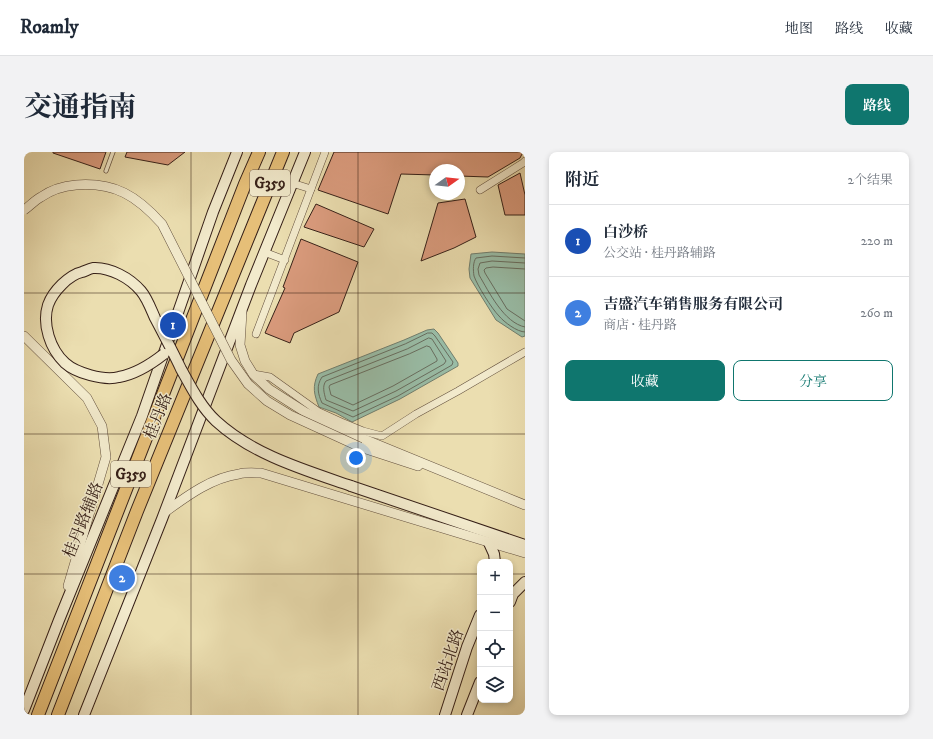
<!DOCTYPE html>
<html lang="zh">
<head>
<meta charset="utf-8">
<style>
	body { margin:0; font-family:"IM FELL DW Pica","Noto Serif SC",serif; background:#f2f2f3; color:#1f2937 }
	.controls { position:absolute; right:12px; bottom:12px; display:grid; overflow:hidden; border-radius:8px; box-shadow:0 2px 6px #0003 }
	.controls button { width:36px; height:36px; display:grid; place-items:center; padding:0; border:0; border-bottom:1px solid #e0e1e3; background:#fff; color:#1f2937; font:20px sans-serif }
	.compass { position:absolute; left:405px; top:12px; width:36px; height:36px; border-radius:50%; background:#fff; box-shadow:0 2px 6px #0003; rotate:75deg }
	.you { position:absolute; left:332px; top:306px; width:14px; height:14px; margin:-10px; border:3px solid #fff; border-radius:50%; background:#1a73e8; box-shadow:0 0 0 6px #1a73e833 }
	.badge { display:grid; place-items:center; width:26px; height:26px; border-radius:50%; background:#0f766e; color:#fff; font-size:13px; font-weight:700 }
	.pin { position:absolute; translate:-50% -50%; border:2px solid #fff; box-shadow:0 1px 4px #0006 }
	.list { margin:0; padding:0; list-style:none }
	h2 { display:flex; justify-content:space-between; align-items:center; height:52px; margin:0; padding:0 16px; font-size:17px }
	h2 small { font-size:13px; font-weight:400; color:#747a83 }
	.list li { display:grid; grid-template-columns:26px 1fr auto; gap:12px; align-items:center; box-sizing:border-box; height:72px; padding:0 16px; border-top:1px solid #e0e1e3 }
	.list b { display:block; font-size:15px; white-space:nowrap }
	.list p { margin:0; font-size:13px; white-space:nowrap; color:#747a83 }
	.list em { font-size:13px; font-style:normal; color:#747a83 }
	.actions { display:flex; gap:8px; padding:12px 16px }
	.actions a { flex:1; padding:9px 0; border:1px solid #0f766e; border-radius:8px; text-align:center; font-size:14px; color:#0f766e }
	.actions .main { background:#0f766e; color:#fff }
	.icon { flex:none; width:22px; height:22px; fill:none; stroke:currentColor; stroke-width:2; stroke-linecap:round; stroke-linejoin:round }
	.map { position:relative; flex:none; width:501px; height:563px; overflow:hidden; border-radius:8px }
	header { display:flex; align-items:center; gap:24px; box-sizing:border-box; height:56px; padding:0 20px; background:#fff; border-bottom:1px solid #e0e1e3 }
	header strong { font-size:19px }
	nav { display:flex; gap:22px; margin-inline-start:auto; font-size:14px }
	.intro { display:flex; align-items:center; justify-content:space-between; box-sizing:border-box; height:96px; padding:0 24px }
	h1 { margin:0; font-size:28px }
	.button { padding:10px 18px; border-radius:8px; background:#0f766e; color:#fff; font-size:14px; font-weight:700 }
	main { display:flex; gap:24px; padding:0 24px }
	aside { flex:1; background:#fff; border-radius:8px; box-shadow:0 2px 6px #0003 }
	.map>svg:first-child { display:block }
	.water { fill:#99bda7; stroke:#717e6e }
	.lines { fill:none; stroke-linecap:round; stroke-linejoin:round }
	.shore { stroke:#686e60; stroke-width:1 }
	.building { fill:#da9b7d; stroke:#362018 }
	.service-casing { stroke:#63503e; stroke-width:5 }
	.minor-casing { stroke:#63503e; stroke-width:8 }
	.tertiary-casing { stroke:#63503e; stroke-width:10 }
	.secondary-casing { stroke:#362018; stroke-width:12 }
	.trunk-casing { stroke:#362018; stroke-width:14 }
	.service { stroke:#f2eacc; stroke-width:3.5 }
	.minor { stroke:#f2eacc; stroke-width:7 }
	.tertiary { stroke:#f2eacc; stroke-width:9 }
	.secondary { stroke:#f2eacc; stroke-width:10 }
	.trunk { stroke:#e6bf78; stroke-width:12 }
	.tertiary-bridge-casing { stroke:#63503e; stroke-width:10; stroke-linecap:butt }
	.secondary-bridge-casing { stroke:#362018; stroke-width:12; stroke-linecap:butt }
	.tertiary-bridge { stroke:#f2eacc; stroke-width:9 }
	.secondary-bridge { stroke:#f2eacc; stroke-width:10 }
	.grid { fill:none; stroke:#362018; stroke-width:1; stroke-opacity:0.55 }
	.labels { text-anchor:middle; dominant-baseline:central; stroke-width:3; stroke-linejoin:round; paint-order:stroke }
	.shield { fill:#f2eacc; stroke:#6e5d4e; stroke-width:1 }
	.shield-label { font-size:15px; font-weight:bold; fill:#362018 }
	.street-label { font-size:16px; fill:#362018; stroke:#f2eacc }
</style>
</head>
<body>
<header>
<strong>Roamly</strong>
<nav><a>地图</a><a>路线</a><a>收藏</a></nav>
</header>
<div class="intro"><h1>交通指南</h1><a class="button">路线</a></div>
<main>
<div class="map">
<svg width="501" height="563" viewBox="0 0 501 563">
	<rect width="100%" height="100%" fill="#ebdeb0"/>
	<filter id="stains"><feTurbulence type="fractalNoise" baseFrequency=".005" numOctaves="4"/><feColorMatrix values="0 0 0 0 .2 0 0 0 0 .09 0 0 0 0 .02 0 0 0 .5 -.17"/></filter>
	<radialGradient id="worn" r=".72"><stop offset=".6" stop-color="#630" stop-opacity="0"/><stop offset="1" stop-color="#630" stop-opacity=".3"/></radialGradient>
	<g class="water">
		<path d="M 468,100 L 501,102 L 501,184 L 498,185 L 472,168 L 464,155 L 446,126 L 445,117 L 447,102 Z"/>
		<path d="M 410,177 L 414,181 L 434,211 L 434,214 L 376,247 L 328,270 L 312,261 L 295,255 C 290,242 288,235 294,222 L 380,188 L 403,178 Z"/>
	</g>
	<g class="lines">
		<g class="shore">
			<path d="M 501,106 L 468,104 L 452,106 C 449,110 449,118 450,124 C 453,133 468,157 475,164 C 480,170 493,180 501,180"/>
			<path d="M 501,111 L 468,109 L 456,111 L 454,117 L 455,123 C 465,140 480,171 501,175"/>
			<path d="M 501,117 L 469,115 L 462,116 L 460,118 L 461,121 L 483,157 L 501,169"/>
			<path d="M 404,181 L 408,181 L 411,184 L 429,210 L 428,213 L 374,244 L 329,265 L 298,251 C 294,242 292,234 298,225 L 381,192 Z"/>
			<path d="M 405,186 L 408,187 L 422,209 L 420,212 L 372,239 L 329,259 L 302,248 C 300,241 298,234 302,229 L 383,197 Z"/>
			<path d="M 403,194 L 406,195 L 413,207 L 413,209 L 369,234 L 329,253 L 307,243 L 305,235 L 306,233 L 385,202 Z"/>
		</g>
	</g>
	<g class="building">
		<path d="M 29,0 L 82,0 L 76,17 L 29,1 Z"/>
		<path d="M 103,0 L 161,0 L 144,13 L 101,5 Z"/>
		<path d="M 310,0 L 499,0 L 496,6 L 464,25 L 435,24 L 435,18 L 411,18 L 411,23 L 377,22 L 364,62 L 294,38 Z"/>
		<path d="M 496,21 L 501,43 L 501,63 L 481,63 L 474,33 Z"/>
		<path d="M 441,47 L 452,85 L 430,96 L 397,109 L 414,51 Z"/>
		<path d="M 292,52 L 350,77 L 340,95 L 280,75 Z"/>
		<path d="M 277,87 L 334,110 L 315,160 L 270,181 L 266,191 L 241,181 L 261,136 L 259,135 Z"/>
	</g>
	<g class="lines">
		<defs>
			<path id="service" d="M 82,19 L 89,0"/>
			<g id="minor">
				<path d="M 268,31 L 287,37"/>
				<path d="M 456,38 L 499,11 L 501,9"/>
				<path d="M 240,100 L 261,108"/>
				<path d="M 232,182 L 301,0"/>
				<path d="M 229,222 L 246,225 L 295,260 L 317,270 L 339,279 L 358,284 L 392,262 L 434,239 L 501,200"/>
			</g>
			<g id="tertiary">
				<path d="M 218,160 L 216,193 L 221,209 L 229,222 L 245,237 L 281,260 L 325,281 L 501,353"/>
				<path d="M 0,184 L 63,246 L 78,274 L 82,305 L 44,434"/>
				<path d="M 336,295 L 394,314"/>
				<path d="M 141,360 C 163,344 187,326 215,322 C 222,320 230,321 237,321 L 501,401"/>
			</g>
			<g id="secondary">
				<path d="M 327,334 L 501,393"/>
				<path d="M 465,391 L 470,402 L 471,410"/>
				<path d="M 486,450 L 489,442 L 501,430"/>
				<path d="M 0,558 L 35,468 L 118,264 L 189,60 L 213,0"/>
				<path d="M 60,563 L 138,367 L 227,133 L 281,0"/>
				<path d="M 421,563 L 443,495 L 456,463"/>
				<path d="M 443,563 L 456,530"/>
			</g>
			<g id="trunk">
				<path d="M 14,563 L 221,32 L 235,0"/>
				<path d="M 34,563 L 113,359 L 259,0"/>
			</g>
		</defs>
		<use href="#service" class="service-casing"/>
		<use href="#minor" class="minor-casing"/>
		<use href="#tertiary" class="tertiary-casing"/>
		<use href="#secondary" class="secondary-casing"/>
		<use href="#trunk" class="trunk-casing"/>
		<use href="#service" class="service"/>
		<use href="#minor" class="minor"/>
		<use href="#tertiary" class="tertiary"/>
		<use href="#secondary" class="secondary"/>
		<use href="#trunk" class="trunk"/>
		<defs>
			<path id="tertiary-bridge" d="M 0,58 C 6,54 11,48 17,45 C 27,38 40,34 52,33 C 91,30 113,44 138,72 L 207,208 L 224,232 L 243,249 L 266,263 L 336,295"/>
			<path id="secondary-bridge" d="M 140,202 C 126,213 112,222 95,225 C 80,229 52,221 41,211 C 26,197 18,172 24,153 C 29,139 45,123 58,120 C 61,119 65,117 69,116 C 86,115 106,126 117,139 C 123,146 127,157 131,166 C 140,183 149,200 157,217 C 167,235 177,255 192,269 C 229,303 281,318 327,334"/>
		</defs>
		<use href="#tertiary-bridge" class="tertiary-bridge-casing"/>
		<use href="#secondary-bridge" class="secondary-bridge-casing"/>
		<use href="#tertiary-bridge" class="tertiary-bridge"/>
		<use href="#secondary-bridge" class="secondary-bridge"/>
	</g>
	<path class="grid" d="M 167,0 L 167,563M 334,0 L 334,563M 0,141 L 501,141M 0,282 L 501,282M 0,422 L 456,422M 486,422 L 501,422"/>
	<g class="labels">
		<g class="shield">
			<rect x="226" y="18" width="40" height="26" rx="3"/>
			<rect x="87" y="309" width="40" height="26" rx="3"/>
		</g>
		<g class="shield-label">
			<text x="246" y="31">G359</text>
			<text x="107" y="322">G359</text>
		</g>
		<g class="street-label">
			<text transform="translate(134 264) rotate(-68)">桂丹路</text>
			<text transform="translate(59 368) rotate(-68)">桂丹路辅路</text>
			<text transform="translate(424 508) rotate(-71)">西站北路</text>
		</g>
	</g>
	<rect width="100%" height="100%" filter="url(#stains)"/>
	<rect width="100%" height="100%" fill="url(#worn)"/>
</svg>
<div class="controls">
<button>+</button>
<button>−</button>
<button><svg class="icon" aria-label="locate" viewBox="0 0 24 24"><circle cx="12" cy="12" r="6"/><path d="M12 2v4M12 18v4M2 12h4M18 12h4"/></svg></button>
<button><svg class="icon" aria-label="layers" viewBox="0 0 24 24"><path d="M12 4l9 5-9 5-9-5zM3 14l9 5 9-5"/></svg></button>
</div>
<svg class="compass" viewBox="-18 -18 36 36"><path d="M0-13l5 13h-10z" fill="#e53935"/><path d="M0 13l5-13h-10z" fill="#747a83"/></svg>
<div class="you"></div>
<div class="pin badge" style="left:149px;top:173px;background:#1a4fb4">1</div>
<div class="pin badge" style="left:98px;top:426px;background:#3f7fe0">2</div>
</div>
<aside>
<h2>附近<small>2个结果</small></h2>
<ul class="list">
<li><span class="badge" style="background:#1a4fb4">1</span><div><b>白沙桥</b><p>公交站 · 桂丹路辅路</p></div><em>220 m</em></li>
<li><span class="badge" style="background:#3f7fe0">2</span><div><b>吉盛汽车销售服务有限公司</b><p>商店 · 桂丹路</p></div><em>260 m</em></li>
</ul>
<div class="actions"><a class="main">收藏</a><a>分享</a></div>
</aside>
</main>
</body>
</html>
